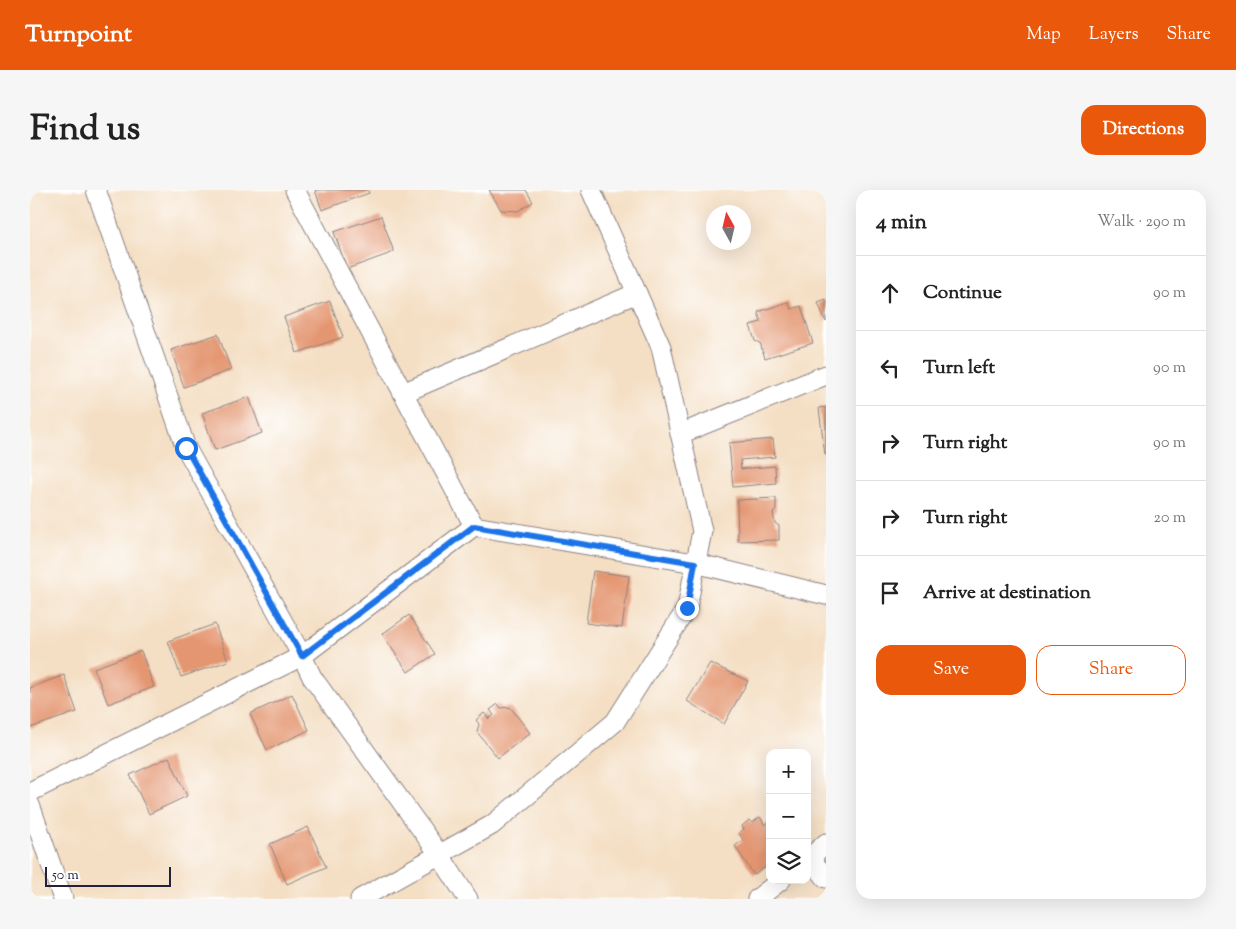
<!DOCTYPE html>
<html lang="en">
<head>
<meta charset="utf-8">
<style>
	body { margin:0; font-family:"Sorts Mill Goudy",serif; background:#f6f6f6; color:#222 }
	.controls { position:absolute; right:15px; bottom:15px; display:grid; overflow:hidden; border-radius:10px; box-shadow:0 5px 20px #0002 }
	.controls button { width:45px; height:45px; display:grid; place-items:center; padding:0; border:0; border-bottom:1px solid #e0e0e0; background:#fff; color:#222; font:25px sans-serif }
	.compass { position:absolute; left:676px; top:15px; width:45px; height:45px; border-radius:50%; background:#fff; box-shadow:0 5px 20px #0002; rotate:352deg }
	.scale { position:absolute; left:15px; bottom:12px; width:126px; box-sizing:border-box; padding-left:5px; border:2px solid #22223b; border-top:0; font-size:14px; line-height:18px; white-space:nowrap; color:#22223b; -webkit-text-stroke:4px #fff; paint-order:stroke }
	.stop { position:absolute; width:15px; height:15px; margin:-11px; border:4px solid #1a73e8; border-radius:50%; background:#fff }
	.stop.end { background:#1a73e8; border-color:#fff; box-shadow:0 1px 5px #0008 }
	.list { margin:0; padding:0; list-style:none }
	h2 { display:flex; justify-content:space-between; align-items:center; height:65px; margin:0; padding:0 20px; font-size:21px }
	h2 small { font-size:16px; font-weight:400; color:#767676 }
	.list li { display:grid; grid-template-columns:32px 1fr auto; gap:15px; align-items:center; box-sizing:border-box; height:75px; padding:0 20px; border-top:1px solid #e0e0e0 }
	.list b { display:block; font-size:19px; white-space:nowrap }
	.list em { font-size:16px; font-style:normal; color:#767676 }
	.actions { display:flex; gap:10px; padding:15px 20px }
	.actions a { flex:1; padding:11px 0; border:1px solid #ea580c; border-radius:15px; text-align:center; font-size:18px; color:#ea580c }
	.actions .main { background:#ea580c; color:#fff }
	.icon { flex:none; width:28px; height:28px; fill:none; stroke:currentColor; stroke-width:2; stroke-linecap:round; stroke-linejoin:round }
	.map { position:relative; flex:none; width:796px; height:709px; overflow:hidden; border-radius:15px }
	header { display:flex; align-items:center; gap:30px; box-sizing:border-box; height:70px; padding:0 25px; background:#ea580c; color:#fff }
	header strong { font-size:24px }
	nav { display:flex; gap:28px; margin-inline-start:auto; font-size:18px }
	.intro { display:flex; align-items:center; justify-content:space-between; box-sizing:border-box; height:120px; padding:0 30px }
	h1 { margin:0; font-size:35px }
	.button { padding:12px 22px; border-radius:15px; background:#ea580c; color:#fff; font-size:18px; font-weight:700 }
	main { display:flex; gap:30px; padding:0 30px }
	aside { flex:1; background:#fff; border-radius:15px; box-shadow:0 5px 20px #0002 }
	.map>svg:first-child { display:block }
	.building { fill:#e49671 }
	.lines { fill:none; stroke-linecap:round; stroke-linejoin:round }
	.minor-casing { stroke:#8b8080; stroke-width:21 }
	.minor { stroke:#fff; stroke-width:19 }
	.route { stroke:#1a73e8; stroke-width:6 }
</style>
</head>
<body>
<header>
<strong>Turnpoint</strong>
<nav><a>Map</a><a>Layers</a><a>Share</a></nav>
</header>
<div class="intro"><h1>Find us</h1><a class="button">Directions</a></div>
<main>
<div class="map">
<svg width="796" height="709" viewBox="0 0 796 709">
	<rect width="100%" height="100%" fill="#fff"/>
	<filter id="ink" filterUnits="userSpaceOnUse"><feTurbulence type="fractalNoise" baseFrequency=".02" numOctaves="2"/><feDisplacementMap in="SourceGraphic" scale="10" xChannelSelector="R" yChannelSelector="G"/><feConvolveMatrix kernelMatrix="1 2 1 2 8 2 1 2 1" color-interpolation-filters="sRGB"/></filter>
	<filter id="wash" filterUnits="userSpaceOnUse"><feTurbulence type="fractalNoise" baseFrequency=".0096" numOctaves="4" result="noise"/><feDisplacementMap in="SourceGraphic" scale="20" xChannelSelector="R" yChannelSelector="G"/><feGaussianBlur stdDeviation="1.12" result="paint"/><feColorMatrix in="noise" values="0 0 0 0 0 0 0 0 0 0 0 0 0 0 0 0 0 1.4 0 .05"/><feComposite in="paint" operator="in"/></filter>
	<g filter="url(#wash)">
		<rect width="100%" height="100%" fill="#f4dfc4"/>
		<g id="blocks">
			<g class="building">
				<path d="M 285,0 L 338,0 L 339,3 L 292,20 Z"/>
				<path d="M 459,0 L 496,0 L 503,12 L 488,21 L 471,20 Z"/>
				<path d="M 351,26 L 364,62 L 317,79 L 304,42 Z"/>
				<path d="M 796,110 L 796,132 L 788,113 Z"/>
				<path d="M 300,111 L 313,147 L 267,163 L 254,127 Z"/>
				<path d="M 758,112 L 761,119 L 771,116 L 783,153 L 735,168 L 730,153 L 725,151 L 720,135 L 731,132 L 728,122 Z"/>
				<path d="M 188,144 L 201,180 L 154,197 L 141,160 Z"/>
				<path d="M 219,207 L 232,243 L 185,260 L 172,223 Z"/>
				<path d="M 796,217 L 796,265 L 795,265 L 789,218 Z"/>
				<path d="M 743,249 L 745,267 L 710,270 L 711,279 L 745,276 L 746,293 L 703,297 L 699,253 Z"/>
				<path d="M 746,308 L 746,320 L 743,323 L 745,333 L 749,336 L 749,350 L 708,351 L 707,310 Z"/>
				<path d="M 563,381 L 599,386 L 592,438 L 556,433 Z"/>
				<path d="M 379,425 L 405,464 L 378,482 L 352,444 Z"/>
				<path d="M 185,434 L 198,471 L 151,487 L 138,451 Z"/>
				<path d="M 111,461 L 124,497 L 78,514 L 64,478 Z"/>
				<path d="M 680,473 L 718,491 L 694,534 L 657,511 Z"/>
				<path d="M 34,485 L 47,522 L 0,538 L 0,498 Z"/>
				<path d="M 262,504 L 279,540 L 237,560 L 220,524 Z"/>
				<path d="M 468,514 L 471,518 L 480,517 L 500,543 L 468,568 L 447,542 L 449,534 L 446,530 L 454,523 L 459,529 L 464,525 L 460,520 Z"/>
				<path d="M 139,567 L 157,606 L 119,624 L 100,585 Z"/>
				<path d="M 730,627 L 735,635 L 740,631 L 740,674 L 724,685 L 705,656 L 713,650 L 709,643 L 714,639 L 712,636 L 719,630 L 722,633 Z"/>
				<path d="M 278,637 L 296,677 L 257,694 L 240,654 Z"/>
			</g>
		</g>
	</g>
	<g filter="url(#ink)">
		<use href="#blocks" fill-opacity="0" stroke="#8b8080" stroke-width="1"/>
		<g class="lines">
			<defs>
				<g id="minor">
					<path d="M 265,0 L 444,336"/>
					<path d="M 373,203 L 607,103"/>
					<path d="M 650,244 L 796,185"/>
					<path d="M 0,602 L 272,466 L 156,258 L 66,0"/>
					<path d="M 0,615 L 33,709"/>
					<path d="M 780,668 L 796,688"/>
					<path d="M 777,670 L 796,653"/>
					<path d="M 330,709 L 462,635 L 585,532 L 657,418 L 672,341 L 631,157 L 561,0"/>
					<path d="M 438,709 L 409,664 L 282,487 L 272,466 L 444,336 L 665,373 L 796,405"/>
					<path d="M 727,709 L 751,690"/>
				</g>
			</defs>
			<use href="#minor" class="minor-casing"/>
			<use href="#minor" class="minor"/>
		</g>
	</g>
	<g class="lines" filter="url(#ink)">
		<path class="route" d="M 156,258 L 272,466 L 444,336 L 665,373 L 657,418"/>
	</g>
</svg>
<div class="controls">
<button>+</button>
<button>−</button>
<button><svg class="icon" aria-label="layers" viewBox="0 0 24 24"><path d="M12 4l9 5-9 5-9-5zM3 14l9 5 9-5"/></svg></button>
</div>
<svg class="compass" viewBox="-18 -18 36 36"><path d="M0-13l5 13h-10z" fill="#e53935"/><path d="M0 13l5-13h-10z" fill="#767676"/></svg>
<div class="scale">50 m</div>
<div class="stop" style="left:156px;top:258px"></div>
<div class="stop end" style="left:657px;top:418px"></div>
</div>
<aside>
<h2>4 min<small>Walk · 290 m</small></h2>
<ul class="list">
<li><svg class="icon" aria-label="ahead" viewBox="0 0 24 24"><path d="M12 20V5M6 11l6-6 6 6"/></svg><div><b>Continue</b></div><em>90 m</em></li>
<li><svg class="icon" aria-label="left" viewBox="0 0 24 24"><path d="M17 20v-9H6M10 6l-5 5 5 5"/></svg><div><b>Turn left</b></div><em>90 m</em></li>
<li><svg class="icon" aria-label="right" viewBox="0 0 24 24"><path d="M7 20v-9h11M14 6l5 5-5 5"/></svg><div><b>Turn right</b></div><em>90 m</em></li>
<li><svg class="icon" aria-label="right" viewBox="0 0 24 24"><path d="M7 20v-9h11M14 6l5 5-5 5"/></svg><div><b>Turn right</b></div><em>20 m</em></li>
<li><svg class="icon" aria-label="arrive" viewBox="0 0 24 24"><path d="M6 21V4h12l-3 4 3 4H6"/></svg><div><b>Arrive at destination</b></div></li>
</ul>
<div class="actions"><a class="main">Save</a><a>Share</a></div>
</aside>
</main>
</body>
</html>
